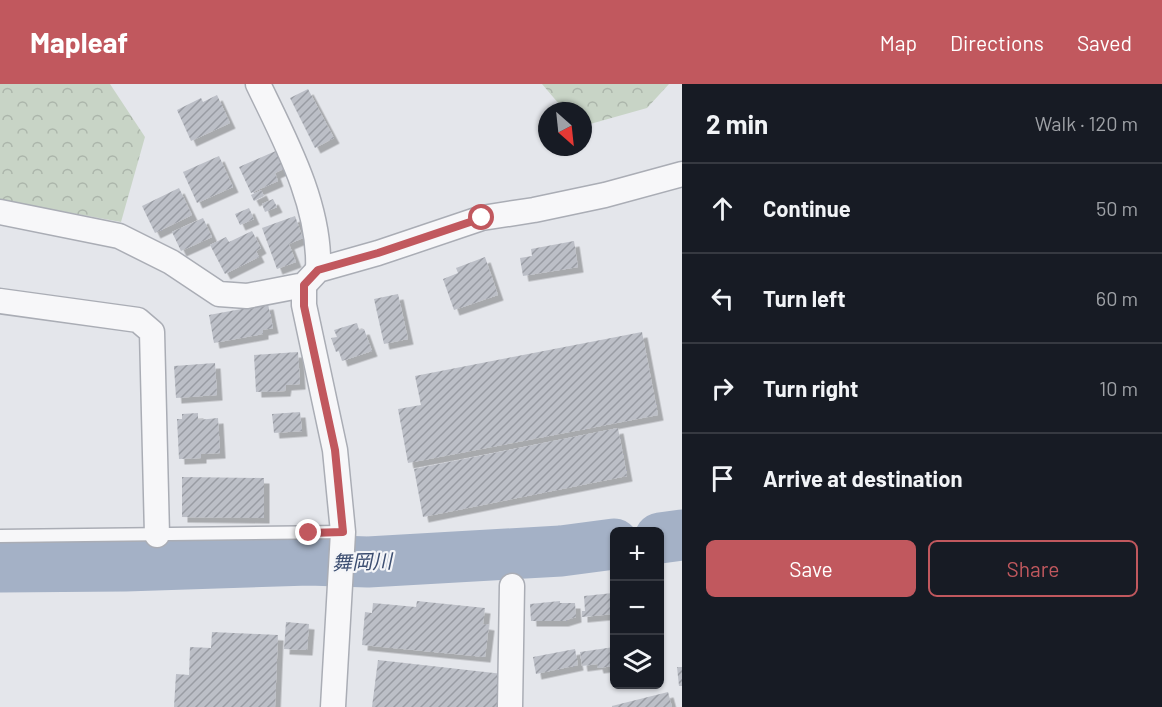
<!DOCTYPE html>
<html lang="en">
<head>
<meta charset="utf-8">
<style>
	body { margin:0; font-family:Barlow,"Noto Sans JP",sans-serif; background:#20242c; color:#f1f3f6 }
	.controls { position:absolute; right:18px; bottom:18px; display:grid; overflow:hidden; border-radius:9px; box-shadow:0 2px 4px #0004 }
	.controls button { width:54px; height:54px; display:grid; place-items:center; padding:0; border:0; border-bottom:2px solid #363941; background:#171b24; color:#f1f3f6; font:30px sans-serif }
	.compass { position:absolute; left:538px; top:18px; width:54px; height:54px; border-radius:50%; background:#171b24; box-shadow:0 2px 4px #0004; rotate:153deg }
	.stop { position:absolute; width:18px; height:18px; margin:-14px; border:4px solid #c1585e; border-radius:50%; background:#fff }
	.stop.end { background:#c1585e; border-color:#fff; box-shadow:0 2px 6px #0008 }
	.list { margin:0; padding:0; list-style:none }
	h2 { display:flex; justify-content:space-between; align-items:center; height:78px; margin:0; padding:0 24px; font-size:26px }
	h2 small { font-size:20px; font-weight:400; color:#9ea1a6 }
	.list li { display:grid; grid-template-columns:39px 1fr auto; gap:18px; align-items:center; box-sizing:border-box; height:90px; padding:0 24px; border-top:2px solid #363941 }
	.list b { display:block; font-size:22px; white-space:nowrap }
	.list em { font-size:20px; font-style:normal; color:#9ea1a6 }
	.actions { display:flex; gap:12px; padding:18px 24px }
	.actions a { flex:1; padding:14px 0; border:2px solid #c1585e; border-radius:9px; text-align:center; font-size:21px; color:#c1585e }
	.actions .main { background:#c1585e; color:#fff }
	.icon { flex:none; width:33px; height:33px; fill:none; stroke:currentColor; stroke-width:2; stroke-linecap:round; stroke-linejoin:round }
	.map { position:relative; flex:none; width:682px; height:623px; overflow:hidden }
	header { display:flex; align-items:center; gap:36px; box-sizing:border-box; height:84px; padding:0 30px; background:#c1585e; color:#fff }
	header strong { font-size:28px }
	nav { display:flex; gap:33px; margin-inline-start:auto; font-size:21px }
	main { display:flex }
	aside { flex:1; background:#171b24 }
	.map>svg:first-child { display:block }
	.forest { fill:url(#forest-crowns) }
	.lines { fill:none; stroke-linecap:round; stroke-linejoin:round }
	.river { stroke:#a4b1c6; stroke-width:51 }
	.building { fill:url(#building-hatch); filter:url(#shadow) }
	.service-casing { stroke:#aaadb5; stroke-width:15 }
	.minor-casing { stroke:#aaadb5; stroke-width:27 }
	.service { stroke:#f7f7f9; stroke-width:12 }
	.minor { stroke:#f7f7f9; stroke-width:24 }
	.route { stroke:#c1585e; stroke-width:8 }
	.labels { text-anchor:middle; dominant-baseline:central; stroke-width:4.5; stroke-linejoin:round; paint-order:stroke }
	.water-label { font-size:20px; font-style:italic; fill:#3c4e71; stroke:#f4f5f8 }
</style>
</head>
<body>
<header>
<strong>Mapleaf</strong>
<nav><a>Map</a><a>Directions</a><a>Saved</a></nav>
</header>
<main>
<div class="map">
<svg width="682" height="623" viewBox="0 0 682 623">
	<defs>
		<pattern id="forest-crowns" width="20" height="18" patternUnits="userSpaceOnUse" patternTransform="scale(1.5)"><rect width="20" height="18" fill="#c8d4c6"/><path d="M2 6a3 3 0 1 1 6 0M12 15a3 3 0 1 1 6 0" fill="none" stroke="#acb6ab"/></pattern>
		<pattern id="building-hatch" width="6" height="6" patternUnits="userSpaceOnUse" patternTransform="scale(1.5)"><rect width="6" height="6" fill="#bcbfc7"/><path d="M-1 1l2-2M0 6l6-6M5 7l2-2" fill="none" stroke="#999ca3"/></pattern>
		<filter id="shadow"><feDropShadow dx="5.5" dy="5.5" stdDeviation="0" flood-color="#0004"/></filter>
	</defs>
	<rect width="100%" height="100%" fill="#e4e6eb"/>
	<g class="forest">
		<path d="M 0,0 L 110,0 L 145,53 L 121,138 L 0,116 Z"/>
		<path d="M 542,0 L 669,0 L 647,24 L 583,42 L 583,27 L 565,27 Z"/>
	</g>
	<g class="lines">
		<g class="river">
			<path d="M 660,454 L 682,451"/>
			<path d="M 0,483 L 125,482 L 309,476 L 368,478 L 561,467 L 614,460"/>
		</g>
	</g>
	<g class="building">
		<path d="M 308,5 L 334,54 L 315,64 L 290,14 Z"/>
		<path d="M 217,11 L 230,39 L 191,57 L 177,26 L 201,14 L 203,18 Z"/>
		<path d="M 278,66 L 286,84 L 275,89 L 278,97 L 251,109 L 239,83 Z"/>
		<path d="M 219,72 L 233,103 L 197,119 L 183,88 Z"/>
		<path d="M 179,104 L 192,131 L 155,149 L 142,122 Z"/>
		<path d="M 261,106 L 264,112 L 254,117 L 251,111 Z"/>
		<path d="M 273,115 L 277,123 L 265,128 L 262,120 Z"/>
		<path d="M 249,124 L 254,135 L 240,141 L 235,130 Z"/>
		<path d="M 295,132 L 303,154 L 289,160 L 296,178 L 277,185 L 262,144 Z"/>
		<path d="M 203,134 L 212,153 L 181,167 L 172,148 Z"/>
		<path d="M 252,147 L 261,164 L 256,167 L 259,173 L 225,190 L 210,161 L 226,153 L 229,158 Z"/>
		<path d="M 574,157 L 578,183 L 523,192 L 520,174 L 532,172 L 531,165 Z"/>
		<path d="M 485,173 L 498,211 L 454,226 L 443,195 L 458,189 L 456,184 Z"/>
		<path d="M 398,210 L 408,255 L 384,260 L 374,215 Z"/>
		<path d="M 268,220 L 273,244 L 263,246 L 263,250 L 214,259 L 209,231 Z"/>
		<path d="M 357,239 L 359,246 L 364,245 L 372,267 L 342,277 L 339,267 L 336,268 L 331,254 L 337,253 L 334,246 Z"/>
		<path d="M 642,248 L 658,331 L 408,379 L 398,325 L 421,321 L 415,292 Z"/>
		<path d="M 298,268 L 300,300 L 286,301 L 285,307 L 256,308 L 254,271 Z"/>
		<path d="M 215,279 L 217,311 L 176,314 L 174,282 Z"/>
		<path d="M 300,328 L 302,347 L 274,349 L 272,330 Z"/>
		<path d="M 198,329 L 198,336 L 218,334 L 220,369 L 201,370 L 201,374 L 179,375 L 177,335 L 182,335 L 182,330 Z"/>
		<path d="M 618,344 L 627,392 L 423,433 L 414,385 Z"/>
		<path d="M 182,393 L 264,394 L 264,434 L 182,433 Z"/>
		<path d="M 613,509 L 614,530 L 582,533 L 582,527 L 585,527 L 584,512 Z"/>
		<path d="M 417,517 L 485,524 L 483,540 L 489,541 L 485,573 L 362,561 L 365,528 L 372,529 L 373,519 L 416,523 Z"/>
		<path d="M 560,517 L 560,519 L 575,519 L 576,533 L 563,537 L 531,537 L 530,520 Z"/>
		<path d="M 286,538 L 309,540 L 307,566 L 284,565 Z"/>
		<path d="M 212,548 L 278,551 L 275,623 L 174,623 L 176,590 L 189,591 L 190,563 L 211,564 Z"/>
		<path d="M 614,563 L 614,582 L 598,584 L 597,580 L 582,582 L 580,568 Z"/>
		<path d="M 575,565 L 578,581 L 536,590 L 533,573 Z"/>
		<path d="M 378,576 L 503,590 L 499,623 L 372,623 Z"/>
		<path d="M 677,583 L 682,583 L 682,602 L 679,602 Z"/>
		<path d="M 668,608 L 672,623 L 612,623 L 612,622 Z"/>
	</g>
	<g class="lines">
		<defs>
			<path id="service" d="M 0,452 L 343,448"/>
			<g id="minor">
				<path d="M 258,0 C 285,56 321,122 318,186"/>
				<path d="M 0,128 L 119,152 L 171,178 L 219,210 L 247,212 L 304,201 L 318,186 L 378,169 L 482,134 L 534,126 L 605,111 L 682,90"/>
				<path d="M 304,201 L 304,221 L 335,366 L 343,448 L 333,623"/>
				<path d="M 0,217 L 138,236 L 152,248 L 157,451"/>
				<path d="M 510,623 L 512,502"/>
			</g>
		</defs>
		<use href="#service" class="service-casing"/>
		<use href="#minor" class="minor-casing"/>
		<use href="#service" class="service"/>
		<use href="#minor" class="minor"/>
	</g>
	<g class="lines">
		<path class="route" d="M 309,449 L 343,448 L 335,366 L 304,222 L 304,201 L 318,186 L 378,169 L 482,134"/>
	</g>
	<g class="labels">
		<g class="water-label">
			<text transform="translate(362 477) rotate(-2)">舞岡川</text>
		</g>
	</g>
</svg>
<div class="controls">
<button>+</button>
<button>−</button>
<button><svg class="icon" aria-label="layers" viewBox="0 0 24 24"><path d="M12 4l9 5-9 5-9-5zM3 14l9 5 9-5"/></svg></button>
</div>
<svg class="compass" viewBox="-18 -18 36 36"><path d="M0-13l5 13h-10z" fill="#e53935"/><path d="M0 13l5-13h-10z" fill="#9ea1a6"/></svg>
<div class="stop" style="left:482px;top:134px"></div>
<div class="stop end" style="left:309px;top:449px"></div>
</div>
<aside>
<h2>2 min<small>Walk · 120 m</small></h2>
<ul class="list">
<li><svg class="icon" aria-label="ahead" viewBox="0 0 24 24"><path d="M12 20V5M6 11l6-6 6 6"/></svg><div><b>Continue</b></div><em>50 m</em></li>
<li><svg class="icon" aria-label="left" viewBox="0 0 24 24"><path d="M17 20v-9H6M10 6l-5 5 5 5"/></svg><div><b>Turn left</b></div><em>60 m</em></li>
<li><svg class="icon" aria-label="right" viewBox="0 0 24 24"><path d="M7 20v-9h11M14 6l5 5-5 5"/></svg><div><b>Turn right</b></div><em>10 m</em></li>
<li><svg class="icon" aria-label="arrive" viewBox="0 0 24 24"><path d="M6 21V4h12l-3 4 3 4H6"/></svg><div><b>Arrive at destination</b></div></li>
</ul>
<div class="actions"><a class="main">Save</a><a>Share</a></div>
</aside>
</main>
</body>
</html>
